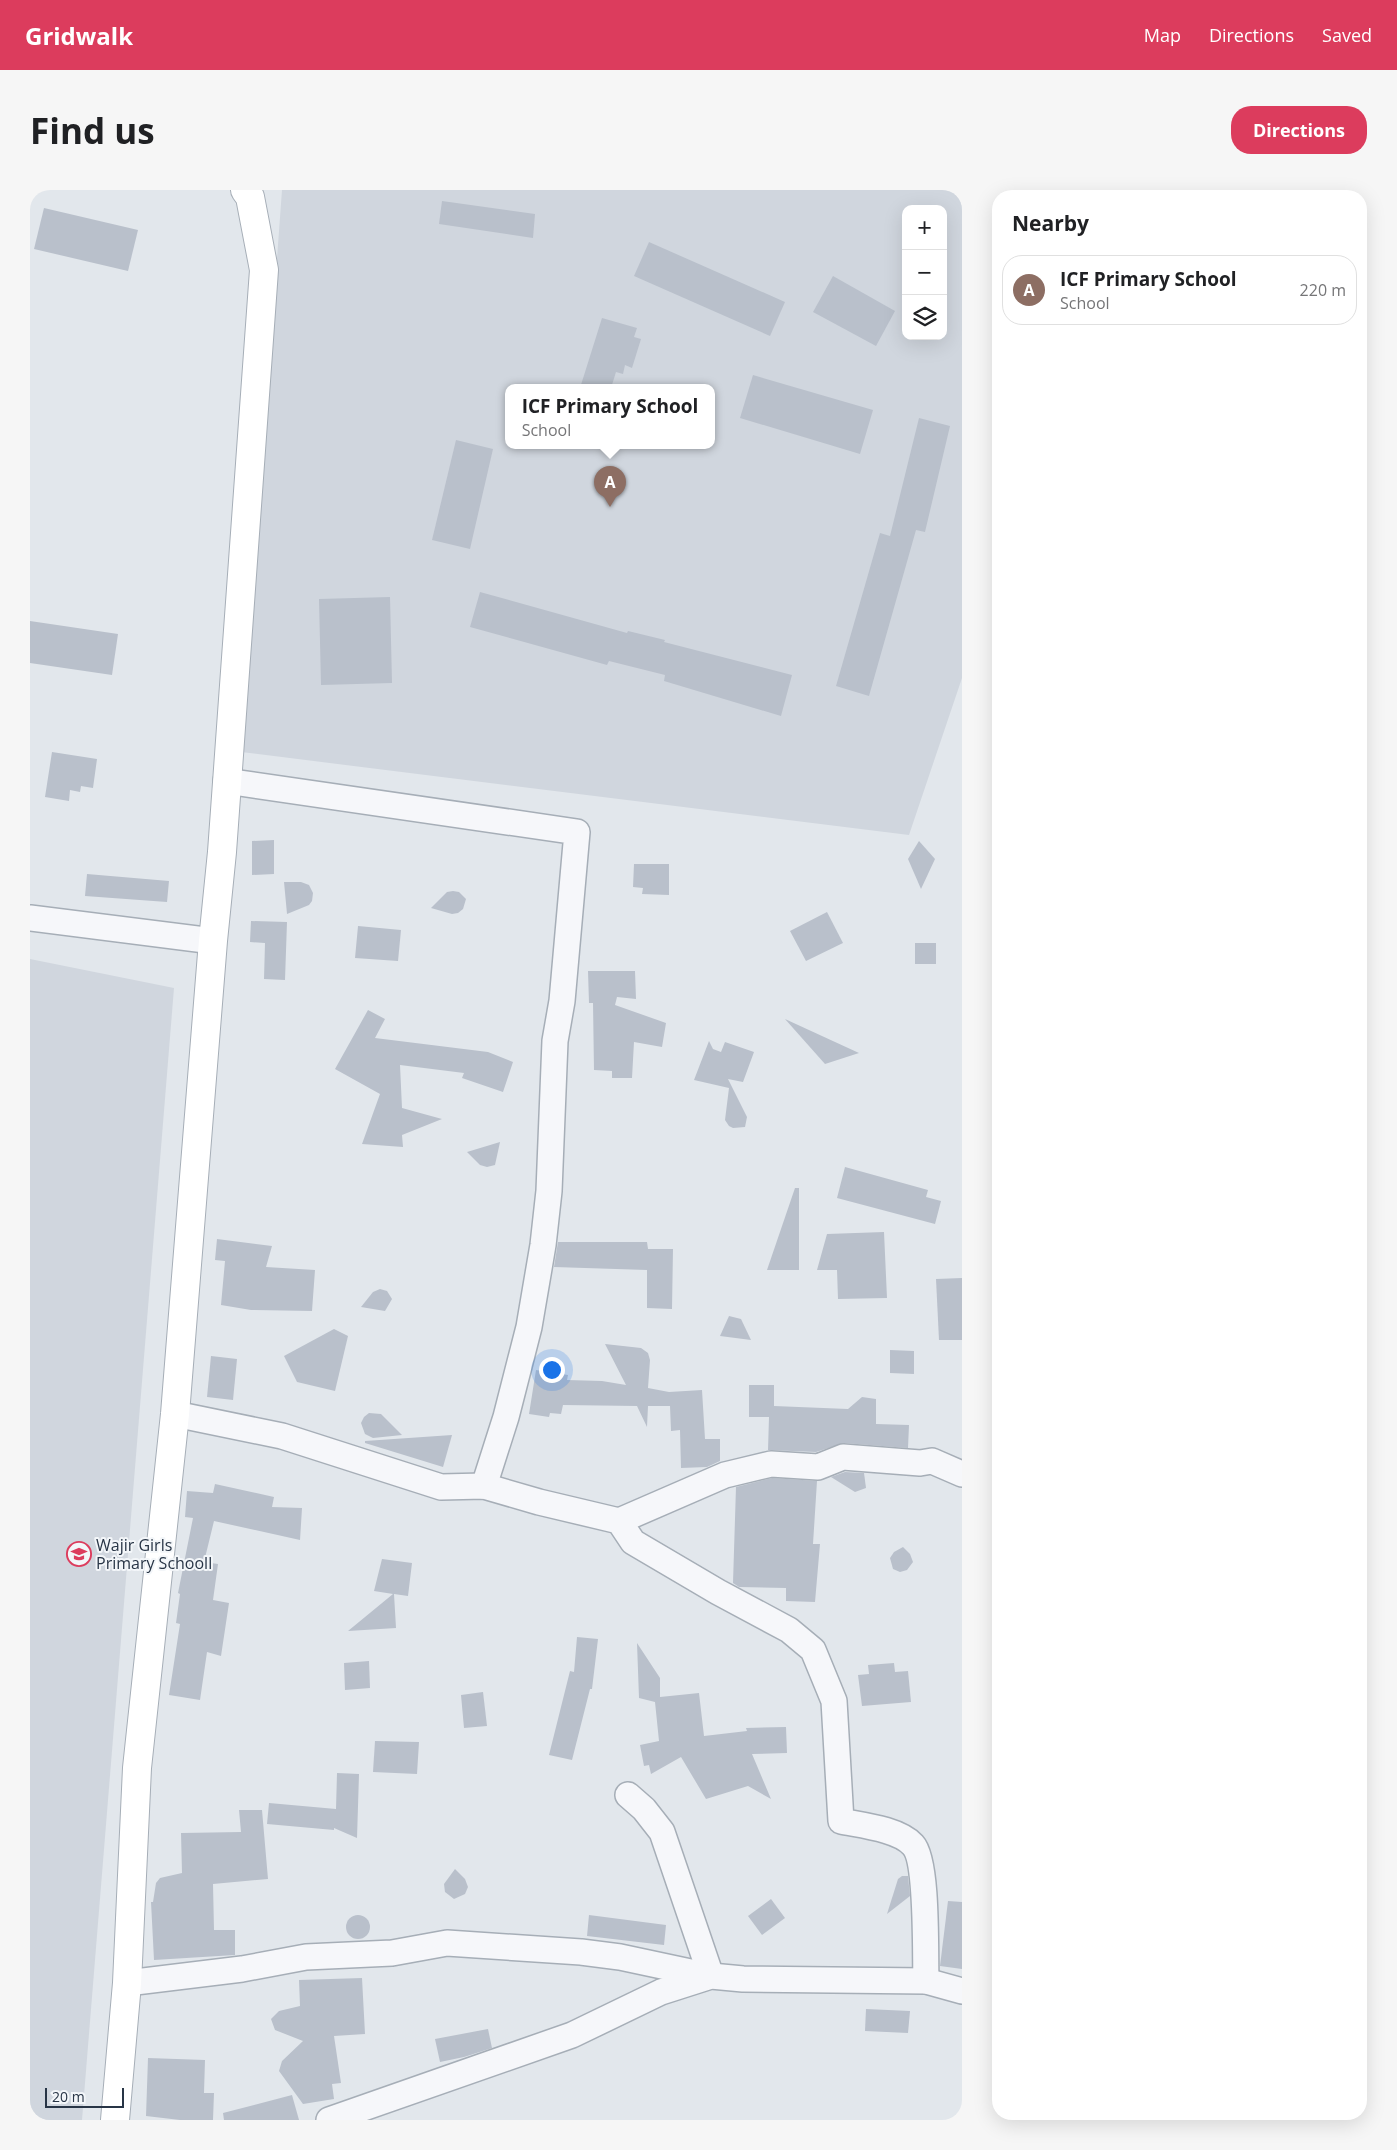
<!DOCTYPE html>
<html lang="en">
<head>
<meta charset="utf-8">
<style>
	body { margin:0; font-family:"Open Sans",sans-serif; background:#f6f6f6; color:#202124 }
	.controls { position:absolute; right:15px; top:15px; display:grid; overflow:hidden; border-radius:10px; box-shadow:0 5px 20px #0002 }
	.controls button { width:45px; height:45px; display:grid; place-items:center; padding:0; border:0; border-bottom:1px solid #e0e0e0; background:#fff; color:#202124; font:25px sans-serif }
	.scale { position:absolute; left:15px; bottom:12px; width:79px; box-sizing:border-box; padding-left:5px; border:2px solid #283546; border-top:0; font-size:14px; line-height:18px; white-space:nowrap; color:#283546; -webkit-text-stroke:4px #f3f6f9; paint-order:stroke }
	.you { position:absolute; left:521px; top:1179px; width:18px; height:18px; margin:-12px; border:4px solid #fff; border-radius:50%; background:#1a73e8; box-shadow:0 0 0 8px #1a73e833 }
	.badge { display:grid; place-items:center; width:32px; height:32px; border-radius:50%; background:#dc3c5d; color:#fff; font-size:16px; font-weight:700 }
	.pin { position:absolute; translate:-50% -41px; filter:drop-shadow(0 1px 2px #0008) }
	.pin::after { content:''; position:absolute; top:26px; width:18px; height:15px; background:inherit; clip-path:polygon(0 0,100% 0,50% 100%) }
	.popup { position:absolute; left:475px; top:194px; width:210px; height:65px; box-sizing:border-box; display:grid; place-content:center; border-radius:10px; background:#fff; filter:drop-shadow(0 1px 4px #0005); font-size:16px; white-space:nowrap; color:#757577 }
	.popup b { font-size:19px; color:#202124 }
	.popup::after { content:''; position:absolute; left:50%; top:100%; margin-left:-10px; border:10px solid transparent; border-top-color:#fff }
	.list { margin:0; padding:0; list-style:none }
	h2 { display:flex; justify-content:space-between; align-items:center; height:65px; margin:0; padding:0 20px; font-size:21px }
	h2 small { font-size:16px; font-weight:400; color:#757577 }
	.list li { display:grid; grid-template-columns:32px 1fr auto; gap:15px; align-items:center; box-sizing:border-box; height:70px; margin:0 10px 10px; padding:0 10px; border:1px solid #e0e0e0; border-radius:20px }
	.list b { display:block; font-size:19px; white-space:nowrap }
	.list p { margin:0; font-size:16px; white-space:nowrap; color:#757577 }
	.list em { font-size:16px; font-style:normal; color:#757577 }
	.icon { flex:none; width:28px; height:28px; fill:none; stroke:currentColor; stroke-width:2; stroke-linecap:round; stroke-linejoin:round }
	.map { position:relative; flex:none; width:932px; height:1930px; overflow:hidden; border-radius:20px }
	header { display:flex; align-items:center; gap:30px; box-sizing:border-box; height:70px; padding:0 25px; background:#dc3c5d; color:#fff }
	header strong { font-size:24px }
	nav { display:flex; gap:28px; margin-inline-start:auto; font-size:18px }
	.intro { display:flex; align-items:center; justify-content:space-between; box-sizing:border-box; height:120px; padding:0 30px }
	h1 { margin:0; font-size:35px }
	.button { padding:12px 22px; border-radius:20px; background:#dc3c5d; color:#fff; font-size:18px; font-weight:700 }
	main { display:flex; gap:30px; padding:0 30px }
	aside { flex:1; background:#fff; border-radius:20px; box-shadow:0 5px 20px #0002 }
	.map>svg:first-child { display:block }
	.built { fill:#d0d6de; fill-rule:evenodd }
	.building { fill:#b9c0cb }
	.lines { fill:none; stroke-linecap:round; stroke-linejoin:round }
	.street-casing { stroke:#a6aeb7; stroke-width:28 }
	.secondary-casing { stroke:#a6aeb7; stroke-width:30 }
	.street { stroke:#f6f7fa; stroke-width:25 }
	.secondary { stroke:#fff; stroke-width:28 }
	.labels { text-anchor:middle; dominant-baseline:central; stroke-width:4; stroke-linejoin:round; paint-order:stroke }
	.poi-label { font-size:16px; fill:#283546; stroke:#f3f6f9; text-anchor:start }
</style>
</head>
<body>
<header>
<strong>Gridwalk</strong>
<nav><a>Map</a><a>Directions</a><a>Saved</a></nav>
</header>
<div class="intro"><h1>Find us</h1><a class="button">Directions</a></div>
<main>
<div class="map">
<svg width="932" height="1930" viewBox="0 0 932 1930">
	<rect width="100%" height="100%" fill="#e2e7ec"/>
	<g class="built">
		<path d="M 252,0 L 932,0 L 932,488 L 879,645 L 211,562 ZM 876,19 L 913,19 L 913,146 L 876,146 ZM 479,198 L 681,198 L 681,256 L 479,256 Z"/>
		<path d="M 0,769 L 144,798 L 52,1930 L 0,1930 Z"/>
	</g>
	<g class="building">
		<path d="M 412,11 L 505,24 L 503,48 L 409,34 Z"/>
		<path d="M 14,18 L 108,40 L 98,81 L 4,59 Z"/>
		<path d="M 619,52 L 755,112 L 740,146 L 604,86 Z"/>
		<path d="M 803,86 L 865,121 L 846,156 L 783,122 Z"/>
		<path d="M 572,128 L 607,138 L 604,147 L 611,149 L 602,178 L 595,175 L 593,184 L 586,182 L 581,198 L 550,198 Z"/>
		<path d="M 723,185 L 843,220 L 830,264 L 710,228 Z"/>
		<path d="M 889,228 L 920,236 L 895,342 L 886,340 L 839,506 L 806,496 L 850,343 L 860,346 Z"/>
		<path d="M 426,250 L 463,259 L 440,359 L 402,350 Z"/>
		<path d="M 450,402 L 597,443 L 598,441 L 635,450 L 634,452 L 762,485 L 751,526 L 634,491 L 635,485 L 579,471 L 577,475 L 440,437 Z"/>
		<path d="M 360,407 L 362,493 L 291,495 L 289,409 Z"/>
		<path d="M 0,431 L 88,444 L 82,485 L 0,473 Z"/>
		<path d="M 22,562 L 67,569 L 63,598 L 51,596 L 50,602 L 40,600 L 39,611 L 15,607 Z"/>
		<path d="M 244,650 L 244,684 L 222,685 L 222,651 Z"/>
		<path d="M 889,651 L 905,669 L 891,699 L 878,669 Z"/>
		<path d="M 604,674 L 639,674 L 639,705 L 612,704 L 613,698 L 603,697 Z"/>
		<path d="M 57,684 L 139,691 L 137,712 L 55,706 Z"/>
		<path d="M 254,692 L 271,692 L 279,695 L 283,703 L 282,711 L 279,715 L 257,724 Z"/>
		<path d="M 423,701 L 429,702 L 436,709 L 433,719 L 428,723 L 422,724 L 401,718 L 417,702 Z"/>
		<path d="M 797,722 L 813,753 L 776,771 L 760,741 Z"/>
		<path d="M 221,731 L 257,732 L 255,790 L 234,789 L 235,753 L 220,752 Z"/>
		<path d="M 328,736 L 371,740 L 368,771 L 325,768 Z"/>
		<rect x="885" y="753" width="21" height="21"/>
		<path d="M 558,781 L 605,781 L 606,809 L 587,807 L 585,815 L 636,833 L 632,857 L 604,852 L 602,888 L 582,888 L 582,881 L 564,880 L 563,813 L 559,813 Z"/>
		<path d="M 338,820 L 355,829 L 345,848 L 458,862 L 483,872 L 473,902 L 432,888 L 434,883 L 370,875 L 372,918 L 412,929 L 372,945 L 373,957 L 332,954 L 350,904 L 305,879 Z"/>
		<path d="M 755,829 L 829,863 L 795,874 Z"/>
		<path d="M 679,851 L 683,859 L 691,862 L 695,852 L 724,862 L 713,892 L 698,889 L 717,927 L 715,937 L 703,938 L 699,936 L 695,930 L 699,898 L 664,890 Z"/>
		<path d="M 470,952 L 465,975 L 457,977 L 450,975 L 437,962 Z"/>
		<path d="M 815,977 L 898,1000 L 896,1007 L 911,1011 L 905,1034 L 807,1008 Z"/>
		<path d="M 765,998 L 769,998 L 769,1080 L 737,1080 Z"/>
		<path d="M 854,1042 L 857,1108 L 808,1109 L 807,1080 L 787,1080 L 797,1044 Z"/>
		<path d="M 187,1049 L 242,1056 L 236,1077 L 285,1080 L 282,1121 L 221,1120 L 191,1115 L 195,1071 L 185,1070 Z"/>
		<path d="M 528,1052 L 617,1052 L 618,1059 L 643,1059 L 642,1119 L 617,1118 L 617,1080 L 524,1077 Z"/>
		<path d="M 932,1088 L 932,1150 L 909,1150 L 906,1089 Z"/>
		<path d="M 350,1099 L 357,1101 L 362,1109 L 355,1121 L 331,1117 L 343,1102 Z"/>
		<path d="M 699,1126 L 711,1129 L 721,1150 L 690,1146 Z"/>
		<path d="M 304,1139 L 318,1146 L 305,1201 L 267,1192 L 254,1166 Z"/>
		<path d="M 575,1154 L 611,1158 L 618,1163 L 620,1170 L 618,1198 L 639,1202 L 672,1200 L 675,1249 L 690,1249 L 690,1271 L 677,1277 L 651,1278 L 650,1240 L 641,1241 L 640,1216 L 618,1216 L 617,1237 L 607,1216 L 533,1215 L 531,1224 L 520,1223 L 519,1227 L 499,1224 L 506,1180 L 538,1185 L 537,1190 L 572,1191 L 596,1195 Z"/>
		<path d="M 860,1160 L 884,1161 L 884,1184 L 860,1183 Z"/>
		<path d="M 181,1166 L 207,1169 L 203,1210 L 177,1207 Z"/>
		<path d="M 719,1195 L 744,1195 L 744,1216 L 818,1219 L 832,1207 L 846,1209 L 846,1234 L 879,1235 L 878,1258 L 814,1253 L 786,1262 L 738,1260 L 739,1227 L 719,1227 Z"/>
		<path d="M 339,1223 L 351,1224 L 372,1245 L 343,1248 L 335,1244 L 331,1233 L 334,1227 Z"/>
		<path d="M 422,1245 L 413,1277 L 335,1253 L 335,1251 Z"/>
		<path d="M 815,1282 L 834,1283 L 836,1298 L 825,1302 L 801,1287 Z"/>
		<path d="M 742,1288 L 787,1291 L 783,1354 L 790,1354 L 785,1412 L 756,1411 L 756,1398 L 709,1397 L 703,1393 L 706,1297 Z"/>
		<path d="M 185,1294 L 244,1307 L 242,1317 L 272,1318 L 270,1350 L 184,1331 L 174,1372 L 188,1374 L 183,1410 L 199,1413 L 191,1466 L 177,1462 L 170,1510 L 139,1505 L 150,1434 L 146,1433 L 150,1404 L 148,1403 L 163,1328 L 155,1327 L 157,1301 L 183,1303 Z"/>
		<path d="M 873,1357 L 880,1364 L 883,1372 L 877,1380 L 870,1382 L 863,1379 L 860,1368 L 864,1362 Z"/>
		<path d="M 352,1369 L 382,1373 L 378,1406 L 364,1404 L 366,1438 L 318,1441 L 363,1404 L 344,1401 Z"/>
		<path d="M 547,1447 L 568,1449 L 562,1499 L 560,1499 L 542,1570 L 519,1565 L 540,1481 L 544,1482 Z"/>
		<path d="M 607,1453 L 630,1488 L 630,1507 L 669,1503 L 674,1546 L 717,1541 L 716,1538 L 756,1537 L 757,1563 L 722,1564 L 741,1609 L 718,1596 L 676,1609 L 651,1567 L 621,1584 L 619,1575 L 614,1576 L 610,1555 L 629,1551 L 625,1512 L 609,1508 Z"/>
		<path d="M 339,1471 L 340,1498 L 315,1500 L 314,1473 Z"/>
		<path d="M 864,1473 L 865,1482 L 878,1481 L 881,1512 L 832,1516 L 828,1485 L 839,1484 L 838,1475 Z"/>
		<path d="M 453,1502 L 457,1536 L 434,1538 L 431,1505 Z"/>
		<path d="M 345,1551 L 389,1552 L 387,1584 L 343,1582 Z"/>
		<path d="M 307,1583 L 329,1584 L 327,1648 L 304,1638 L 304,1640 L 237,1634 L 239,1613 L 306,1619 Z"/>
		<path d="M 209,1620 L 232,1620 L 238,1689 L 183,1694 L 184,1740 L 205,1740 L 205,1765 L 124,1770 L 121,1712 L 123,1712 L 126,1693 L 130,1688 L 152,1683 L 151,1643 L 211,1642 Z"/>
		<path d="M 425,1679 L 435,1689 L 438,1697 L 435,1704 L 424,1709 L 415,1702 L 414,1694 Z"/>
		<path d="M 872,1686 L 878,1686 L 880,1706 L 857,1724 L 868,1689 Z"/>
		<path d="M 741,1709 L 755,1728 L 732,1745 L 718,1726 Z"/>
		<path d="M 918,1711 L 932,1712 L 932,1779 L 910,1776 Z"/>
		<path d="M 559,1725 L 636,1735 L 634,1755 L 557,1746 Z"/>
		<circle cx="328" cy="1737" r="12"/>
		<path d="M 332,1788 L 335,1844 L 304,1846 L 311,1893 L 302,1894 L 304,1909 L 273,1914 L 249,1881 L 252,1871 L 273,1851 L 245,1840 L 241,1829 L 249,1821 L 270,1816 L 269,1790 Z"/>
		<path d="M 836,1819 L 880,1821 L 878,1843 L 835,1841 Z"/>
		<path d="M 458,1839 L 462,1858 L 434,1867 L 410,1872 L 405,1849 Z"/>
		<path d="M 118,1868 L 175,1870 L 174,1903 L 184,1903 L 183,1930 L 150,1930 L 116,1926 Z"/>
		<path d="M 262,1905 L 269,1930 L 194,1930 L 193,1923 Z"/>
	</g>
	<g class="lines">
		<defs>
			<g id="street">
				<path d="M 196,591 L 547,642 L 532,811 L 525,851 L 519,1001 L 513,1055 L 499,1137 L 476,1227 L 454,1296"/>
				<path d="M 0,728 L 183,751"/>
				<path d="M 145,1224 L 252,1246 L 411,1297 L 454,1296 L 509,1312 L 589,1331 L 603,1352 L 688,1402 L 759,1440 L 783,1460 L 804,1511 L 811,1631 C 830,1635 869,1639 883,1655 C 898,1671 895,1765 896,1791"/>
				<path d="M 589,1331 L 695,1285 L 741,1274 L 788,1277 L 813,1267 L 890,1273 L 902,1271 L 932,1284"/>
				<path d="M 598,1605 L 614,1619 L 632,1642 L 681,1786"/>
				<path d="M 97,1793 L 212,1779 L 276,1767 L 362,1763 L 417,1753 L 551,1762 L 590,1767 L 679,1786"/>
				<path d="M 299,1930 L 542,1845 L 631,1802 L 681,1786 L 713,1789 L 896,1791 L 932,1801"/>
			</g>
			<path id="secondary" d="M 85,1930 L 97,1793 L 107,1578 L 145,1224 L 183,751 L 192,662 L 234,80 L 220,7 L 215,0"/>
		</defs>
		<use href="#street" class="street-casing"/>
		<use href="#secondary" class="secondary-casing"/>
		<use href="#street" class="street"/>
		<use href="#secondary" class="secondary"/>
	</g>
	<defs>
		<symbol id="school-ring" viewBox="-11 -11 22 22"><circle r="9.5" fill="#f3f6f9" stroke="#dc3c5d" stroke-width="1.5"/><path d="M0-5L7-2L0 1L-7-2ZM-4 1L0 2.5L4 1V4Q0 6-4 4Z" fill="#dc3c5d"/></symbol>
	</defs>
	<g fill-rule="evenodd">
		<use href="#school-ring" x="35" y="1350" width="28" height="28"/>
	</g>
	<g class="labels">
		<g class="poi-label">
			<text x="66" y="1355">Wajir Girls<tspan x="66" dy="18">Primary Schooll</tspan></text>
		</g>
	</g>
</svg>
<div class="controls">
<button>+</button>
<button>−</button>
<button><svg class="icon" aria-label="layers" viewBox="0 0 24 24"><path d="M12 4l9 5-9 5-9-5zM3 14l9 5 9-5"/></svg></button>
</div>
<div class="scale">20 m</div>
<div class="you"></div>
<div class="pin badge" style="left:580px;top:317px;background:#8d6e63">A</div>
<div class="popup"><b>ICF Primary School</b>School</div>
</div>
<aside>
<h2>Nearby<small></small></h2>
<ul class="list">
<li><span class="badge" style="background:#8d6e63">A</span><div><b>ICF Primary School</b><p>School</p></div><em>220 m</em></li>
</ul>
</aside>
</main>
</body>
</html>
